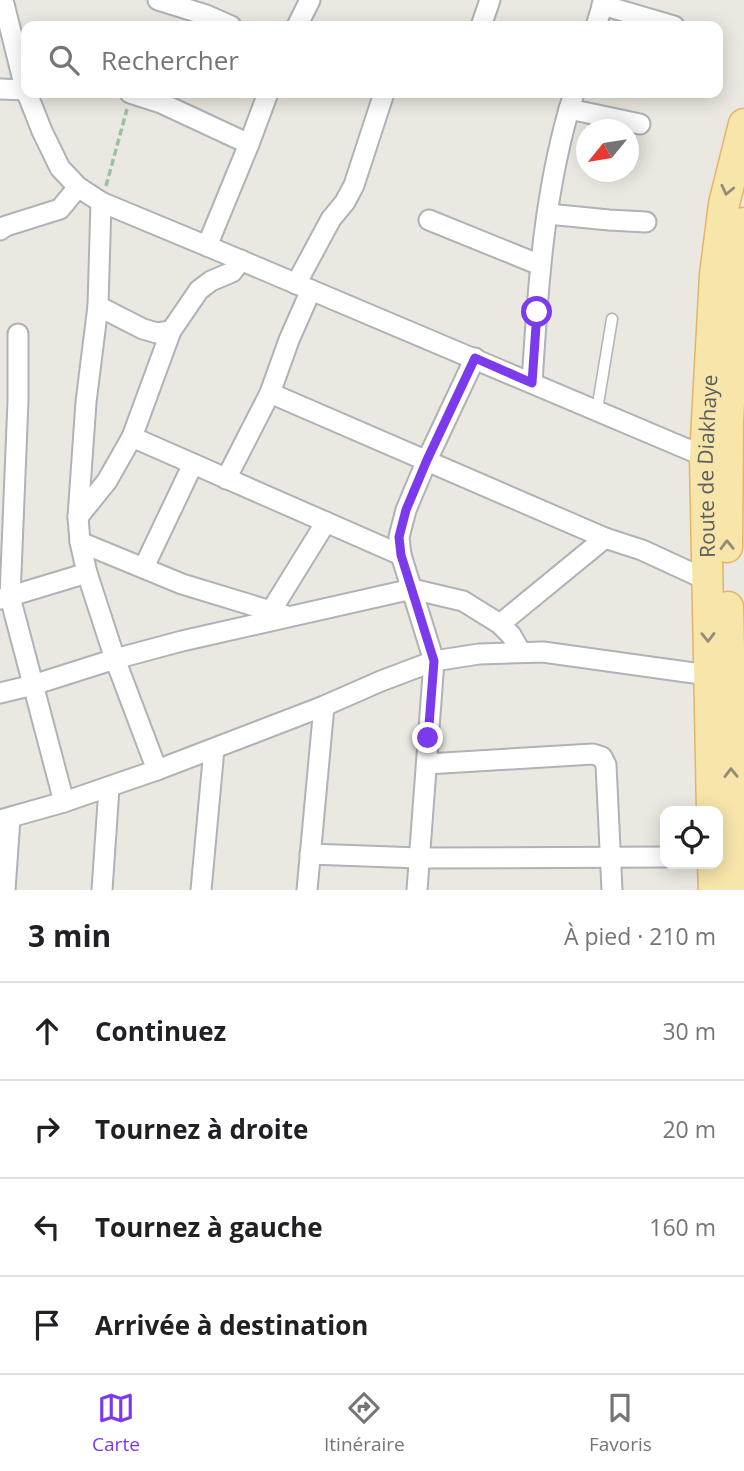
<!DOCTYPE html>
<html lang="fr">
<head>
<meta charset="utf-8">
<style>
	body { margin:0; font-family:"Open Sans",sans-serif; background:#f6f6f6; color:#202124 }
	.controls { position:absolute; right:21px; bottom:21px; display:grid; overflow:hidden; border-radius:14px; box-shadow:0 4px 18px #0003 }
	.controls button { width:63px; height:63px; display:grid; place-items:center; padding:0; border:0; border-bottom:2px solid #e0e0e0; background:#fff; color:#202124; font:35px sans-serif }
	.compass { position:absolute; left:576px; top:119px; width:63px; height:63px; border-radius:50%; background:#fff; box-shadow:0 4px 18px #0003; rotate:240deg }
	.stop { position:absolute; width:21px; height:21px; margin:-16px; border:5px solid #7c3aed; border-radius:50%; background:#fff }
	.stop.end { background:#7c3aed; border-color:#fff; box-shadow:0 2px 7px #0008 }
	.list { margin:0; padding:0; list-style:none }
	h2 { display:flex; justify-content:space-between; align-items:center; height:91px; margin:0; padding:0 28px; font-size:30px }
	h2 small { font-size:23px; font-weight:400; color:#757577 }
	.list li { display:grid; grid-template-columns:46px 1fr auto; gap:21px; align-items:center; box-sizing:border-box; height:98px; padding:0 28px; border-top:2px solid #e0e0e0 }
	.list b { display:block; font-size:26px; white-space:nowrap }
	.list em { font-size:23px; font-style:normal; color:#757577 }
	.icon { flex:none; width:38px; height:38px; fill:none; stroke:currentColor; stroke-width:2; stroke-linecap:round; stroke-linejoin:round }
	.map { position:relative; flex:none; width:744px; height:890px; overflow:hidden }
	.search { position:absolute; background:#fff; box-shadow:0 4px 18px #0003; left:21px; right:21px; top:21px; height:77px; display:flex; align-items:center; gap:18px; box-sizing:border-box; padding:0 24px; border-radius:14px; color:#757577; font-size:26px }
	.sheet { height:483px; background:#fff }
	nav { display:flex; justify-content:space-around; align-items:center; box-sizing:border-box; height:98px; border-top:2px solid #e0e0e0; background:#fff; font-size:19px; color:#757577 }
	nav a { display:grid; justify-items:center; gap:4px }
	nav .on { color:#7c3aed }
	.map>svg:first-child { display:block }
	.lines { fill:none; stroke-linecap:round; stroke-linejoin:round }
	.lane-casing { stroke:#afb2b6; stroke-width:13 }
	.street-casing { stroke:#afb2b6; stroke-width:23 }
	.primary-casing { stroke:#e4b562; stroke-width:33 }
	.path { stroke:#9ac1a2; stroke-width:3.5; stroke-dasharray:7 3.5; stroke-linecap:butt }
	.lane { stroke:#fff; stroke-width:10 }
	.street { stroke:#fff; stroke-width:19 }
	.primary { stroke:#f7e5aa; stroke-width:30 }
	.oneway { stroke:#918d7b }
	.route { stroke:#7c3aed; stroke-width:9 }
	.labels { text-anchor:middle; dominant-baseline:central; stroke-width:6; stroke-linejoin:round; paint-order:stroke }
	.street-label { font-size:21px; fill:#5a5d61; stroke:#fff }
</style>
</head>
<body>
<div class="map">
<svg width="744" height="890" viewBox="0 0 744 890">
	<rect width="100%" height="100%" fill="#ebe8e1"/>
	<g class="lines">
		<defs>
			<path id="lane" d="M 597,410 L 612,319"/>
			<g id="street">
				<path d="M 3,0 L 26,92"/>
				<path d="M 158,0 L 206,15 L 231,26"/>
				<path d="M 602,5 L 674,26"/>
				<path d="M 297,26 L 310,0"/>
				<path d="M 481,26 L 490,0"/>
				<path d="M 596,26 L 604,0"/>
				<path d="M 0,89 L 26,90"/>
				<path d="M 27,93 L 42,131 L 60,168 L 78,187 L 101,202 L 207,246 L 713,460"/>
				<path d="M 130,93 L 161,103 L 249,144"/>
				<path d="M 569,109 L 640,124"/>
				<path d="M 101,202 L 98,306 L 86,402 L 78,517 L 80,542 L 87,573 L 115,659 L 157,770"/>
				<path d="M 548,214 L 609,220 L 646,222"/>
				<path d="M 429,220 L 540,265"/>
				<path d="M 0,230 L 6,226 L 60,209 L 78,187"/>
				<path d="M 207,246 L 249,144 L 268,93"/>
				<path d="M 296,284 L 331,219 L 345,202 L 354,185 L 384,93"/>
				<path d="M 98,306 L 143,329 L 157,333 L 171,331"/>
				<path d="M 18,334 L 18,401 L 10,597 L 64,802"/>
				<path d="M 532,383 C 538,285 544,187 574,93"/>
				<path d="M 270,393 L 605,538 L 642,550 L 707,580"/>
				<path d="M 132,437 L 401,555"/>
				<path d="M 226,479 L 270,393 L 289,340 L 311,290"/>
				<path d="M 78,517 L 107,481 L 132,437 L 171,331 L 199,290 L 211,281 L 232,272 L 241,260"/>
				<path d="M 80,542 L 182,584 L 287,616"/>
				<path d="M 144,567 L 193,464"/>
				<path d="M 1,599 L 87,573"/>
				<path d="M 271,611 L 326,522"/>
				<path d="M 500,624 L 605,538"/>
				<path d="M 0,693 L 33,685 L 115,659 L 182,641 L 412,589 L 463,601 L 500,624 L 511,635 L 521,652"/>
				<path d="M 427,764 L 593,754 L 602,757 L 606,765 L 612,890"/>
				<path d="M 0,820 L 64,802 L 157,770 L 324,706 L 381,681 L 434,661 L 479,654 L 543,652 L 708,675"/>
				<path d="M 310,854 L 419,858 L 665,857"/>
				<path d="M 5,890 L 10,818"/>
				<path d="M 102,890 L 109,788"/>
				<path d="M 201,890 L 214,749"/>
				<path d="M 307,890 L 324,706"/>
				<path d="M 417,890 L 434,661 L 401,555 L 399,537 L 406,510 L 427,460 L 475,358"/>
			</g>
			<g id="primary">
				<path d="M 727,547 L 728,421 L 734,317 L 744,223"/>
				<path d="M 728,607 L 735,890"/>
				<path id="s1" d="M 712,811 L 705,457 L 715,275 L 724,204 L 744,124"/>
				<path d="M 713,864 L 714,890"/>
			</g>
		</defs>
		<use href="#lane" class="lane-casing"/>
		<use href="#street" class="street-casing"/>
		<use href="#primary" class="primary-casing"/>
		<path class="path" d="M 106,186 L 127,109"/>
		<use href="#lane" class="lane"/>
		<use href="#street" class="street"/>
		<use href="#primary" class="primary"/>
	</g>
	<defs><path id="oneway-chevron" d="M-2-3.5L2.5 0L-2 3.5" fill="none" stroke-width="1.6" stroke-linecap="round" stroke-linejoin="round" transform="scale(1.75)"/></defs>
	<g class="oneway">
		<use href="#oneway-chevron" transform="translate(727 190) rotate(103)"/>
		<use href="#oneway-chevron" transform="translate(727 545) rotate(-91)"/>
		<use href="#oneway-chevron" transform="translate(708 637) rotate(89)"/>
		<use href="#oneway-chevron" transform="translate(731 773) rotate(-91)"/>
	</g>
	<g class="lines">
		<path class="route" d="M 428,738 L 434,661 L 401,555 L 399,537 L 406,510 L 427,460 L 475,358 L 532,383 L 537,312"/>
	</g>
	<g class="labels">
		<g class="street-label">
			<text stroke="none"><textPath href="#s1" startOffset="345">Route de Diakhaye</textPath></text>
		</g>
	</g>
</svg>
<div class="controls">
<button><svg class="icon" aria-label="locate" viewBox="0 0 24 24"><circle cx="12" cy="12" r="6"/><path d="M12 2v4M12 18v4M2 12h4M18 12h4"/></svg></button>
</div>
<svg class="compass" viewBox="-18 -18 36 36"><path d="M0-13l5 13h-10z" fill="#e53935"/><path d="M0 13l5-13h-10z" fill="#757577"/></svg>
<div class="stop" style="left:537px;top:312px"></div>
<div class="stop end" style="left:428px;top:738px"></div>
<div class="search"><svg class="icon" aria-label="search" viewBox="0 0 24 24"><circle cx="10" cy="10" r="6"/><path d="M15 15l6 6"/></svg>Rechercher</div>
</div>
<section class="sheet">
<h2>3 min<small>À pied · 210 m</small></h2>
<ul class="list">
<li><svg class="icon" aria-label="ahead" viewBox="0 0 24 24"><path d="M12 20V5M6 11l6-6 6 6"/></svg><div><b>Continuez</b></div><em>30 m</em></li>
<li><svg class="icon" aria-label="right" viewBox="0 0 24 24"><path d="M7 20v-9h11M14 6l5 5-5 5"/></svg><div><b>Tournez à droite</b></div><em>20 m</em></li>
<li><svg class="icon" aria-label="left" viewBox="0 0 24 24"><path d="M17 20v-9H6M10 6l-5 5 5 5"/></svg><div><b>Tournez à gauche</b></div><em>160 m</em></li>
<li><svg class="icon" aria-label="arrive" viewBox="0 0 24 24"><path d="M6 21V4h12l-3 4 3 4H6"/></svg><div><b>Arrivée à destination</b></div></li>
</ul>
</section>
<nav>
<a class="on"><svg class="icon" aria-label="map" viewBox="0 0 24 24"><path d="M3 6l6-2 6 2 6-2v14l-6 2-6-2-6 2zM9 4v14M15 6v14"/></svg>Carte</a>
<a><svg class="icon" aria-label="directions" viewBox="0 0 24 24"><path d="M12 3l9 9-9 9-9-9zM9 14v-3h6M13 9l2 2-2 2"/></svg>Itinéraire</a>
<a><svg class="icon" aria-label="saved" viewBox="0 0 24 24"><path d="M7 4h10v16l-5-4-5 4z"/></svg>Favoris</a>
</nav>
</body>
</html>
